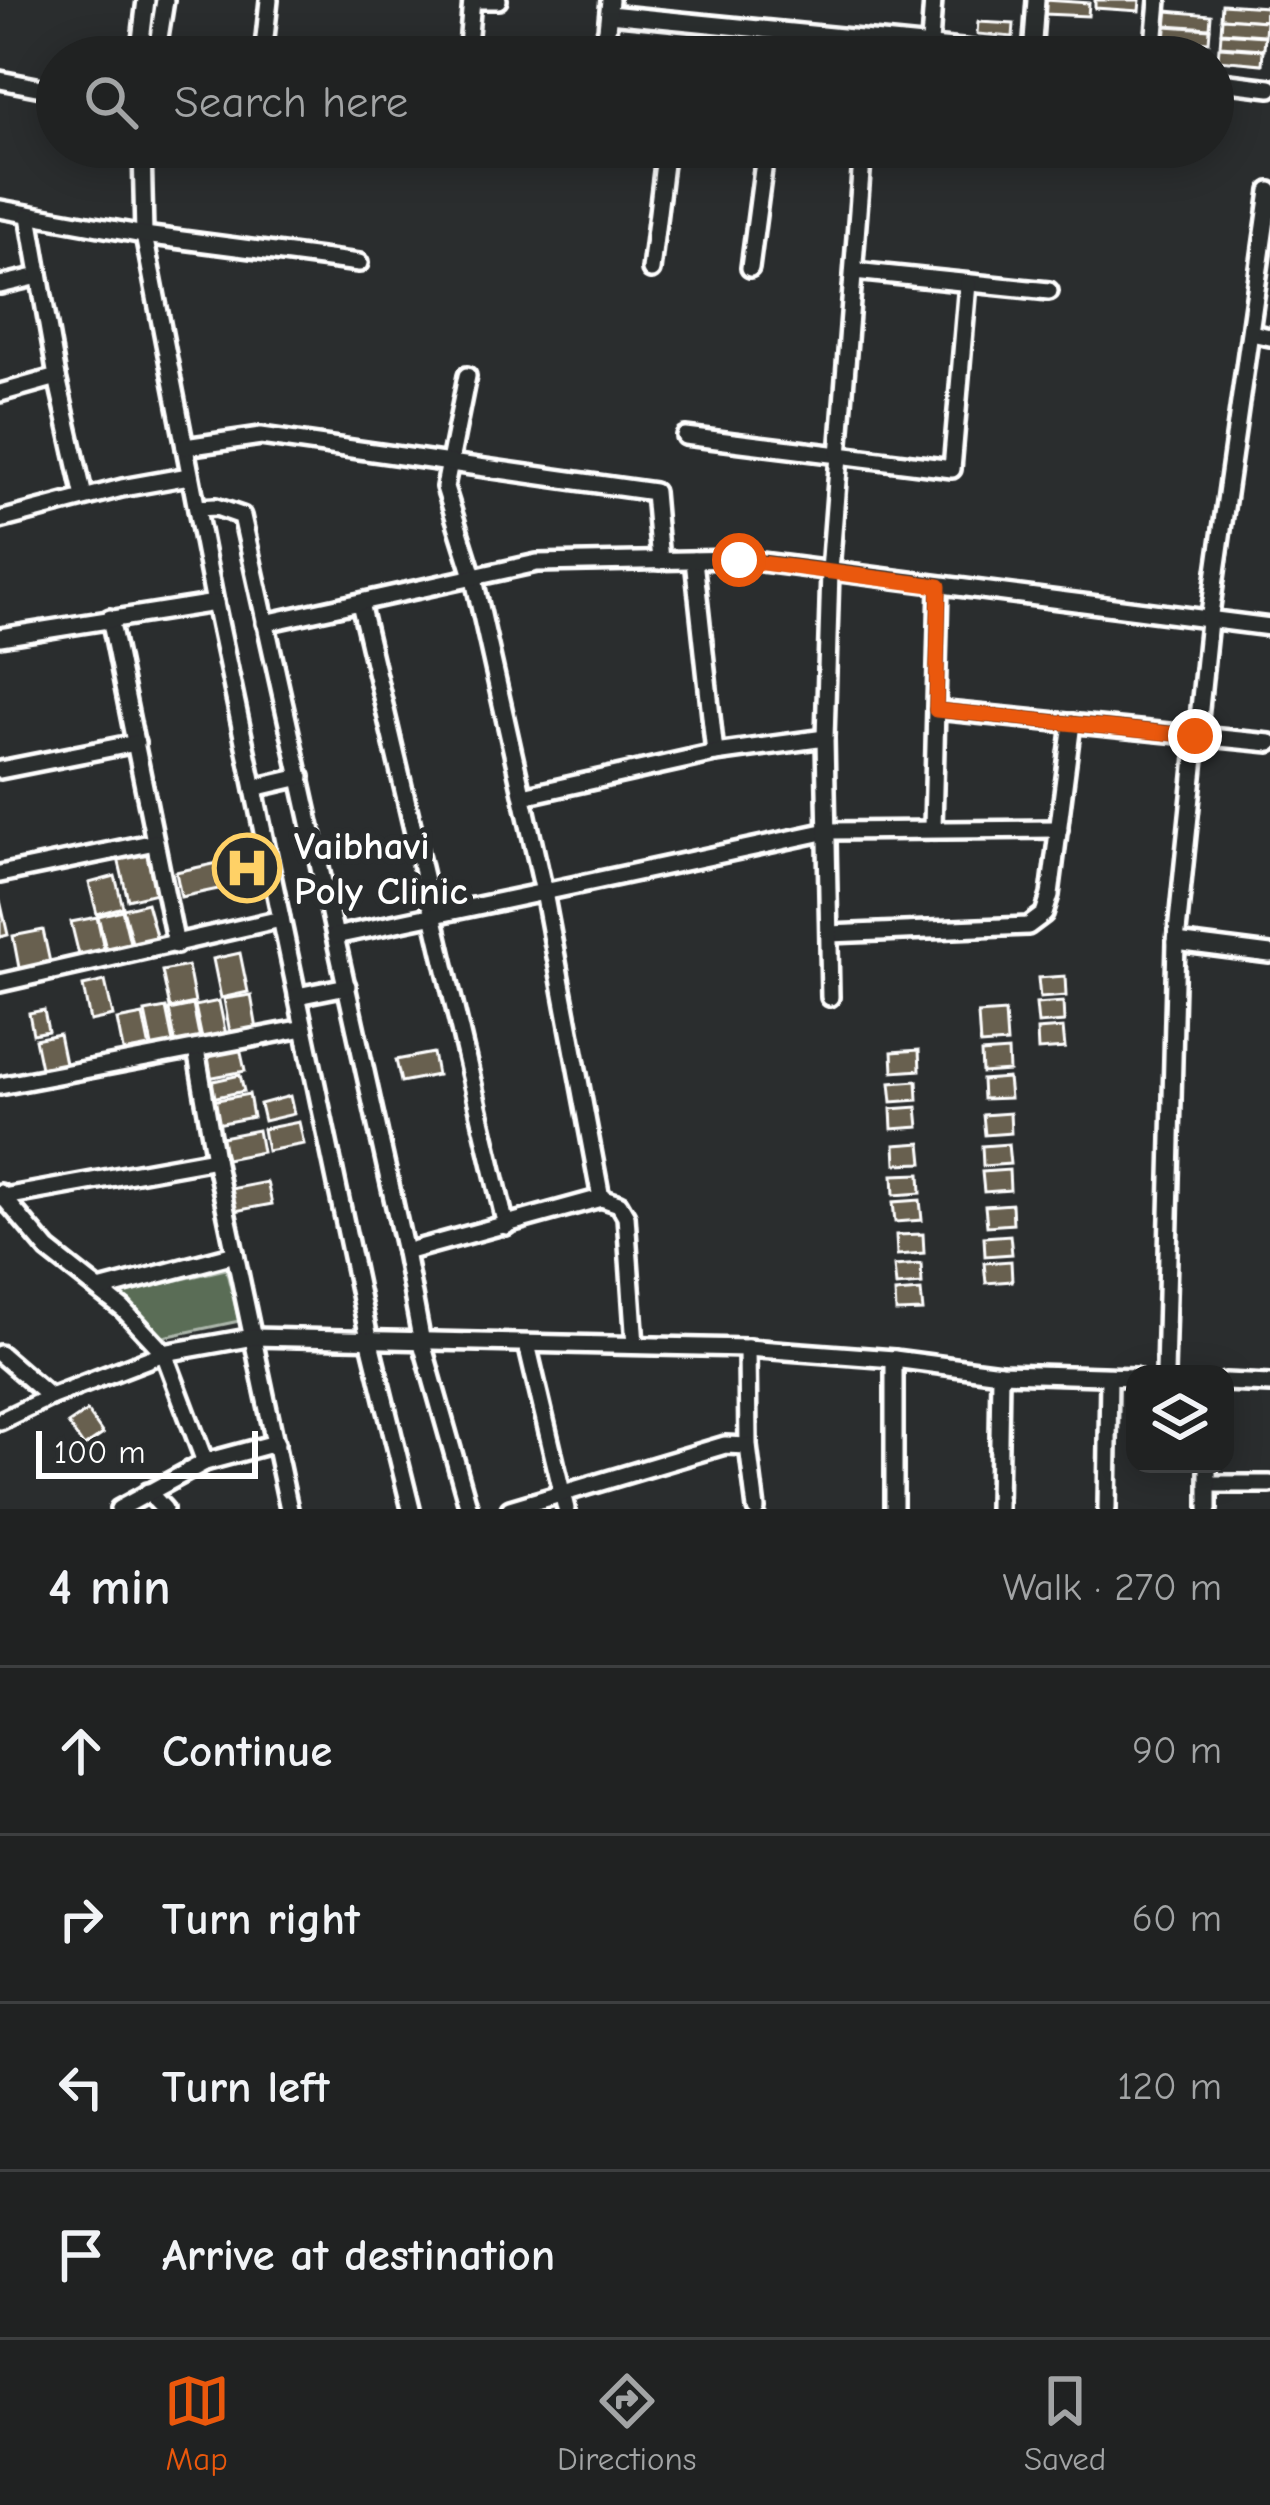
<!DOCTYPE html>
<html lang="en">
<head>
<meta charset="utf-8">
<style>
	body { margin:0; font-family:"Comic Neue",sans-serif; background:#2d2f2f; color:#f1f3f6 }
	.controls { position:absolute; right:36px; bottom:36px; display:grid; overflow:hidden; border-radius:24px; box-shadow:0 6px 30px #0003 }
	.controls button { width:108px; height:108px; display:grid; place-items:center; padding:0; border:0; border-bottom:3px solid #3d3f40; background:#202222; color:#f1f3f6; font:60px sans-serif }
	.scale { position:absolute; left:36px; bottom:30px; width:222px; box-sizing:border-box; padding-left:12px; border:6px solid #fff; border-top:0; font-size:33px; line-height:42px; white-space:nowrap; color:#fff; -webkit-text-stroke:9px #2a2d2e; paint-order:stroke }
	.stop { position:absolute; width:36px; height:36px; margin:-27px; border:9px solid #ea580c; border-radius:50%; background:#fff }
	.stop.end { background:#ea580c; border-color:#fff; box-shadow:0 3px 12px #0008 }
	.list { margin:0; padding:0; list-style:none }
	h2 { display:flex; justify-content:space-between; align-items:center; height:156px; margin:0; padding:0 48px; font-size:51px }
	h2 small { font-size:39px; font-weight:400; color:#a2a4a5 }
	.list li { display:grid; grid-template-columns:78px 1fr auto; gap:36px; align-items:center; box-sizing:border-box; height:168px; padding:0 48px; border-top:3px solid #3d3f40 }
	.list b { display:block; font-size:45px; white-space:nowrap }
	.list em { font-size:39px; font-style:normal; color:#a2a4a5 }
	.icon { flex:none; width:66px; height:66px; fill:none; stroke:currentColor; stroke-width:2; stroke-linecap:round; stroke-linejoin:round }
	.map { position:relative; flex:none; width:1270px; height:1509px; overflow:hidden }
	.search { position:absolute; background:#202222; box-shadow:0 6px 30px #0003; left:36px; right:36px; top:36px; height:132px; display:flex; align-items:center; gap:30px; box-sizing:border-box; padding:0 42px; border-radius:66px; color:#a2a4a5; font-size:45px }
	.sheet { height:828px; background:#202222 }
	nav { display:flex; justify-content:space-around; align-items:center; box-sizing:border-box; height:168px; border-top:3px solid #3d3f40; background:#202222; font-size:33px; color:#a2a4a5 }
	nav a { display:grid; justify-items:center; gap:6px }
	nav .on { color:#ea580c }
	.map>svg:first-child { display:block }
	.green { fill:#5a6d57; stroke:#acb6ab; stroke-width:3 }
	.building { fill:#676050; stroke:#fff; stroke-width:3 }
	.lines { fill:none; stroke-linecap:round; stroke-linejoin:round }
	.street-casing { stroke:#fff; stroke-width:24 }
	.street { stroke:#2a2d2e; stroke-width:15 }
	.route { stroke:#ea580c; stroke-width:15 }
	.labels { text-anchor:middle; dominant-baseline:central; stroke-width:12; stroke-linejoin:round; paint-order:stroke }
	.poi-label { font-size:39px; font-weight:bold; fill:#fff; stroke:#2a2d2e; text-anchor:start }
</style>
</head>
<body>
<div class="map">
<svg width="1270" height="1509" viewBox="0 0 1270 1509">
	<rect width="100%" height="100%" fill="#2a2d2e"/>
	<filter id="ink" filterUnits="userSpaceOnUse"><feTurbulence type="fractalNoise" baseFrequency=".00833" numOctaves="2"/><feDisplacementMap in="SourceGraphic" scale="24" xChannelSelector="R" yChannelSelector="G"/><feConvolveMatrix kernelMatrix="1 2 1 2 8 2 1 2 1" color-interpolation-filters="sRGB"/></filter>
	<g filter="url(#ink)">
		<path class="green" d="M 226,1269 L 239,1321 L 159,1338 L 117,1294 Z"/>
		<g class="building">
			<path d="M 1045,0 L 1089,3 L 1088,16 L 1044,14 Z"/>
			<path d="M 1095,0 L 1140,0 L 1139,11 L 1095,8 Z"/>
			<path d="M 1222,4 L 1266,7 L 1265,21 L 1221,18 Z"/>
			<path d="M 1167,11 L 1211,15 L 1210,28 L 1166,25 Z"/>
			<path d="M 1222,18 L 1266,21 L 1265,35 L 1221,32 Z"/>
			<path d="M 978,22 L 1014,24 L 1013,37 L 977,34 Z"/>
			<path d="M 1165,26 L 1210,29 L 1209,42 L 1164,39 Z"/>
			<path d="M 1221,33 L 1265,36 L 1264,49 L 1220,46 Z"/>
			<path d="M 1104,44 L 1139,47 L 1138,57 L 1103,57 Z"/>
			<path d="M 1219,47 L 1263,50 L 1262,64 L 1218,60 Z"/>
			<path d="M 146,851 L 156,893 L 128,900 L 118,858 Z"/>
			<path d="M 260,854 L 265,879 L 181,897 L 176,872 Z"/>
			<path d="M 115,876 L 123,907 L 97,914 L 89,883 Z"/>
			<path d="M 0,900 L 8,935 L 0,937 Z"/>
			<path d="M 147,903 L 158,943 L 134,950 L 123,909 Z"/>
			<path d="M 122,910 L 132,951 L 108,957 L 98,916 Z"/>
			<path d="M 97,917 L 105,953 L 80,959 L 71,922 Z"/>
			<path d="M 43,930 L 51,967 L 20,973 L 13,936 Z"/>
			<path d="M 240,953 L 248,992 L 221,998 L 213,959 Z"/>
			<path d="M 188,966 L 195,1003 L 170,1008 L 162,971 Z"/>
			<path d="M 1065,976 L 1066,996 L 1040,998 L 1038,978 Z"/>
			<path d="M 105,981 L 113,1016 L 90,1021 L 83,986 Z"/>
			<path d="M 251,995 L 258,1035 L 231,1039 L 224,999 Z"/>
			<path d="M 219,1001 L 226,1035 L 202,1039 L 195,1006 Z"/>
			<path d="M 1063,1002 L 1064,1022 L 1038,1024 L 1036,1004 Z"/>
			<path d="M 193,1005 L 200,1040 L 176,1045 L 169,1010 Z"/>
			<path d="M 166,1008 L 174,1047 L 153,1051 L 145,1012 Z"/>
			<path d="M 44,1010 L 48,1031 L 33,1034 L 29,1013 Z"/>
			<path d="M 1005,1012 L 1007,1043 L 980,1045 L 978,1014 Z"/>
			<path d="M 143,1015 L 151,1054 L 125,1060 L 117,1020 Z"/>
			<path d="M 1063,1028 L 1065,1048 L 1038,1050 L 1037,1030 Z"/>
			<path d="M 59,1034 L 66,1068 L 42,1073 L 35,1039 Z"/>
			<path d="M 240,1048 L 245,1071 L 208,1078 L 204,1056 Z"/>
			<path d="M 919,1050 L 920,1070 L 893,1072 L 892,1052 Z"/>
			<path d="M 1008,1051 L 1009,1071 L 982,1073 L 981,1053 Z"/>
			<path d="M 433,1053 L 437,1075 L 401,1082 L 396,1060 Z"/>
			<path d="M 240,1075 L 244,1091 L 212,1098 L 209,1082 Z"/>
			<path d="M 1008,1078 L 1010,1098 L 983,1099 L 982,1080 Z"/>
			<path d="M 917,1081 L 918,1100 L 892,1102 L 890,1083 Z"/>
			<path d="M 249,1094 L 253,1117 L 217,1124 L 212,1101 Z"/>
			<path d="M 290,1096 L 294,1114 L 264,1121 L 260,1104 Z"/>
			<path d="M 917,1107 L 919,1127 L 892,1129 L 891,1109 Z"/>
			<path d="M 1010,1113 L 1011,1133 L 985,1135 L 983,1115 Z"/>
			<path d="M 299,1122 L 304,1144 L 267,1151 L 263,1129 Z"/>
			<path d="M 258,1130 L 262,1152 L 221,1160 L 217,1138 Z"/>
			<path d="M 921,1143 L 923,1163 L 896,1164 L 895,1145 Z"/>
			<path d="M 1008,1144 L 1010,1164 L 983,1166 L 982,1146 Z"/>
			<path d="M 1009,1170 L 1010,1190 L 984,1192 L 982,1172 Z"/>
			<path d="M 920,1174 L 921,1193 L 894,1195 L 893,1175 Z"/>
			<path d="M 267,1182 L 272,1204 L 235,1211 L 231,1189 Z"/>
			<path d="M 920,1200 L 922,1220 L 895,1222 L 893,1202 Z"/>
			<path d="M 1012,1204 L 1013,1224 L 987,1226 L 985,1206 Z"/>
			<path d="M 923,1234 L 924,1253 L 897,1255 L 896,1235 Z"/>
			<path d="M 1010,1235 L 1012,1254 L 985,1256 L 984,1237 Z"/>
			<path d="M 1011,1261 L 1012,1281 L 986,1283 L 984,1263 Z"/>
			<path d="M 921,1264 L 922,1284 L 896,1286 L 894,1266 Z"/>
			<path d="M 921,1291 L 923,1311 L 896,1312 L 895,1293 Z"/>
			<path d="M 87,1411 L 103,1434 L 84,1447 L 68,1424 Z"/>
		</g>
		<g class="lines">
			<defs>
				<g id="street">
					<path d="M 473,0 L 498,0"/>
					<path d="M 609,14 L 1042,57"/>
					<path d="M 1032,55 L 1036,0"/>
					<path d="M 139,57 L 146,0"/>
					<path d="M 156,57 L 165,0"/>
					<path d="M 263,57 L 269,0"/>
					<path d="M 467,57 L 472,0"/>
					<path d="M 595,57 L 607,30 L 610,0"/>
					<path d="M 929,57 L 933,0"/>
					<path d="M 1153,57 L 1158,0"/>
					<path d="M 0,80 L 57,91"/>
					<path d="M 1213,81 L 1270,88"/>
					<path d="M 142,147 L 144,235 L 215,603"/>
					<path d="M 878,147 L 920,153 L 921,147"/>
					<path d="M 0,209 L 144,235 L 359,263"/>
					<path d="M 750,268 L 766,147"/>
					<path d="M 651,270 L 666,147"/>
					<path d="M 854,271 L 1049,291"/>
					<path d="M 0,285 L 39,276"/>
					<path d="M 1251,333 L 1270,337"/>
					<path d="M 467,376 L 445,487 L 474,579 L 544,892 L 828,831 L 1059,829"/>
					<path d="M 57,377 L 84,497"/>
					<path d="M 0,393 L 57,377 L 29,216"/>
					<path d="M 685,436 L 952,469 L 968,283"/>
					<path d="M 185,447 L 261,436 L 654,492 L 660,561"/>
					<path d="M 197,508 L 216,507 L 242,516 L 405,1252 L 422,1343 L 469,1509"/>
					<path d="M 0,520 L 122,488 L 189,476"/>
					<path d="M 694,560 L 715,753"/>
					<path d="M 360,603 L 506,1226"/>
					<path d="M 110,618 L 176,945"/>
					<path d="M 265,623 L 537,563 L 739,559 L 1270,627"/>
					<path d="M 0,637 L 215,603 L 369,1338 L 411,1509"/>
					<path d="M 936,710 L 1270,743"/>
					<path d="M 0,770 L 136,743"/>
					<path d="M 254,788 L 301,777"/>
					<path d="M 523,796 L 715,753 L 825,738"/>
					<path d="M 933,828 L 939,586"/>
					<path d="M 0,874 L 155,842"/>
					<path d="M 829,934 L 1028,926 L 1044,914 L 1050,895 L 1072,723"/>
					<path d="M 335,936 L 544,892 L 601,1198 L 405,1252"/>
					<path d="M 1176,942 L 1270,954"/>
					<path d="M 0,983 L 281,919"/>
					<path d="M 297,996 L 347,986"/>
					<path d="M 830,997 L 825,738 L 830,571 L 863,147"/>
					<path d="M 196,1049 L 215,1159 L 289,1509"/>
					<path d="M 0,1086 L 304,1028"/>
					<path d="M 0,1193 L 48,1250 L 123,1309 L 164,1353 L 205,1462"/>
					<path d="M 4,1197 L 215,1159"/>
					<path d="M 601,1198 L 619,1204 L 626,1216 L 635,1345"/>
					<path d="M 99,1290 L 235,1254"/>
					<path d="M 527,1344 L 566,1509"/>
					<path d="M 747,1348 L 748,1446 L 756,1509"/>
					<path d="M 0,1354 L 50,1397"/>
					<path d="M 1165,1374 L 1176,942 L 1209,621 L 1270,191"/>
					<path d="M 1225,1382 L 1270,1384"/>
					<path d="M 0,1421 L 50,1397 L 164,1353 L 253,1337 L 747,1348 L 894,1359 L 1000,1373 L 1135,1377"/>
					<path d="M 1208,1484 L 1270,1484"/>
					<path d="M 148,1492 L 164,1509"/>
					<path d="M 119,1509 L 205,1462 L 276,1443"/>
					<path d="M 510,1509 L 725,1445 L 748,1446"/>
					<path d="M 894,1509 L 894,1359"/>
					<path d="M 998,1509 L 1000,1373"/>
					<path d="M 1107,1509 L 1109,1377"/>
					<path d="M 1208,1509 L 1208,1464"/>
				</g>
			</defs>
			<use href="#street" class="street-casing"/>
			<use href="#street" class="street"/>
		</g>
	</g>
	<g class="lines" filter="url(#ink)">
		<path class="route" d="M 739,560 L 939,586 L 936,710 L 1195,736"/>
	</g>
	<defs>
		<symbol id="hospital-ring" viewBox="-11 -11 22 22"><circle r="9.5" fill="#2a2d2e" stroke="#ffd166" stroke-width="1.5"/><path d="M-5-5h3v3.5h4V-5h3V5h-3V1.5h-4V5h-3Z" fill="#ffd166"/></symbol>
	</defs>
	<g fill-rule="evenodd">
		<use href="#hospital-ring" x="209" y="830" width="76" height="76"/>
	</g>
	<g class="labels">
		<g class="poi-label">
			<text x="294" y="846">Vaibhavi<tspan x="294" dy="45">Poly Clinic</tspan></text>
		</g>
	</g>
</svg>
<div class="controls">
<button><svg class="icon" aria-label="layers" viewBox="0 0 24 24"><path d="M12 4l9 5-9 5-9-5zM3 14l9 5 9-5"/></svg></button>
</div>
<div class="scale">100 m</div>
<div class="stop" style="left:739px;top:560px"></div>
<div class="stop end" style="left:1195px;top:736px"></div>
<div class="search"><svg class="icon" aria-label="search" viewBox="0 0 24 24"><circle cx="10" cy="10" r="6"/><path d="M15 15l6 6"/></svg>Search here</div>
</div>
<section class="sheet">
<h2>4 min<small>Walk · 270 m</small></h2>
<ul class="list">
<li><svg class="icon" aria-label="ahead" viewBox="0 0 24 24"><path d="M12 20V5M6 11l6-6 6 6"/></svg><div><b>Continue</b></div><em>90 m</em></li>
<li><svg class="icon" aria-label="right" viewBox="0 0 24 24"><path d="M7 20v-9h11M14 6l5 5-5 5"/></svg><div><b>Turn right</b></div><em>60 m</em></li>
<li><svg class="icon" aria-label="left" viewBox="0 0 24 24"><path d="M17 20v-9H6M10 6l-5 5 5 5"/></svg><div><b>Turn left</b></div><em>120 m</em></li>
<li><svg class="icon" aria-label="arrive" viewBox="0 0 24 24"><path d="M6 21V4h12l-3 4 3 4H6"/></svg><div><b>Arrive at destination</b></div></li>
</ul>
</section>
<nav>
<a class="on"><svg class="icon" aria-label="map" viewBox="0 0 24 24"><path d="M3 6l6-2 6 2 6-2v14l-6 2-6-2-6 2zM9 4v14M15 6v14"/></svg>Map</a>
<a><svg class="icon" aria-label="directions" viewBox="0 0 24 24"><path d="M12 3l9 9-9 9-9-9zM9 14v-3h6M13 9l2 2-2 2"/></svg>Directions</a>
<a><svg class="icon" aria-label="saved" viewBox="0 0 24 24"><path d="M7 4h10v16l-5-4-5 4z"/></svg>Saved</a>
</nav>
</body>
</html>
